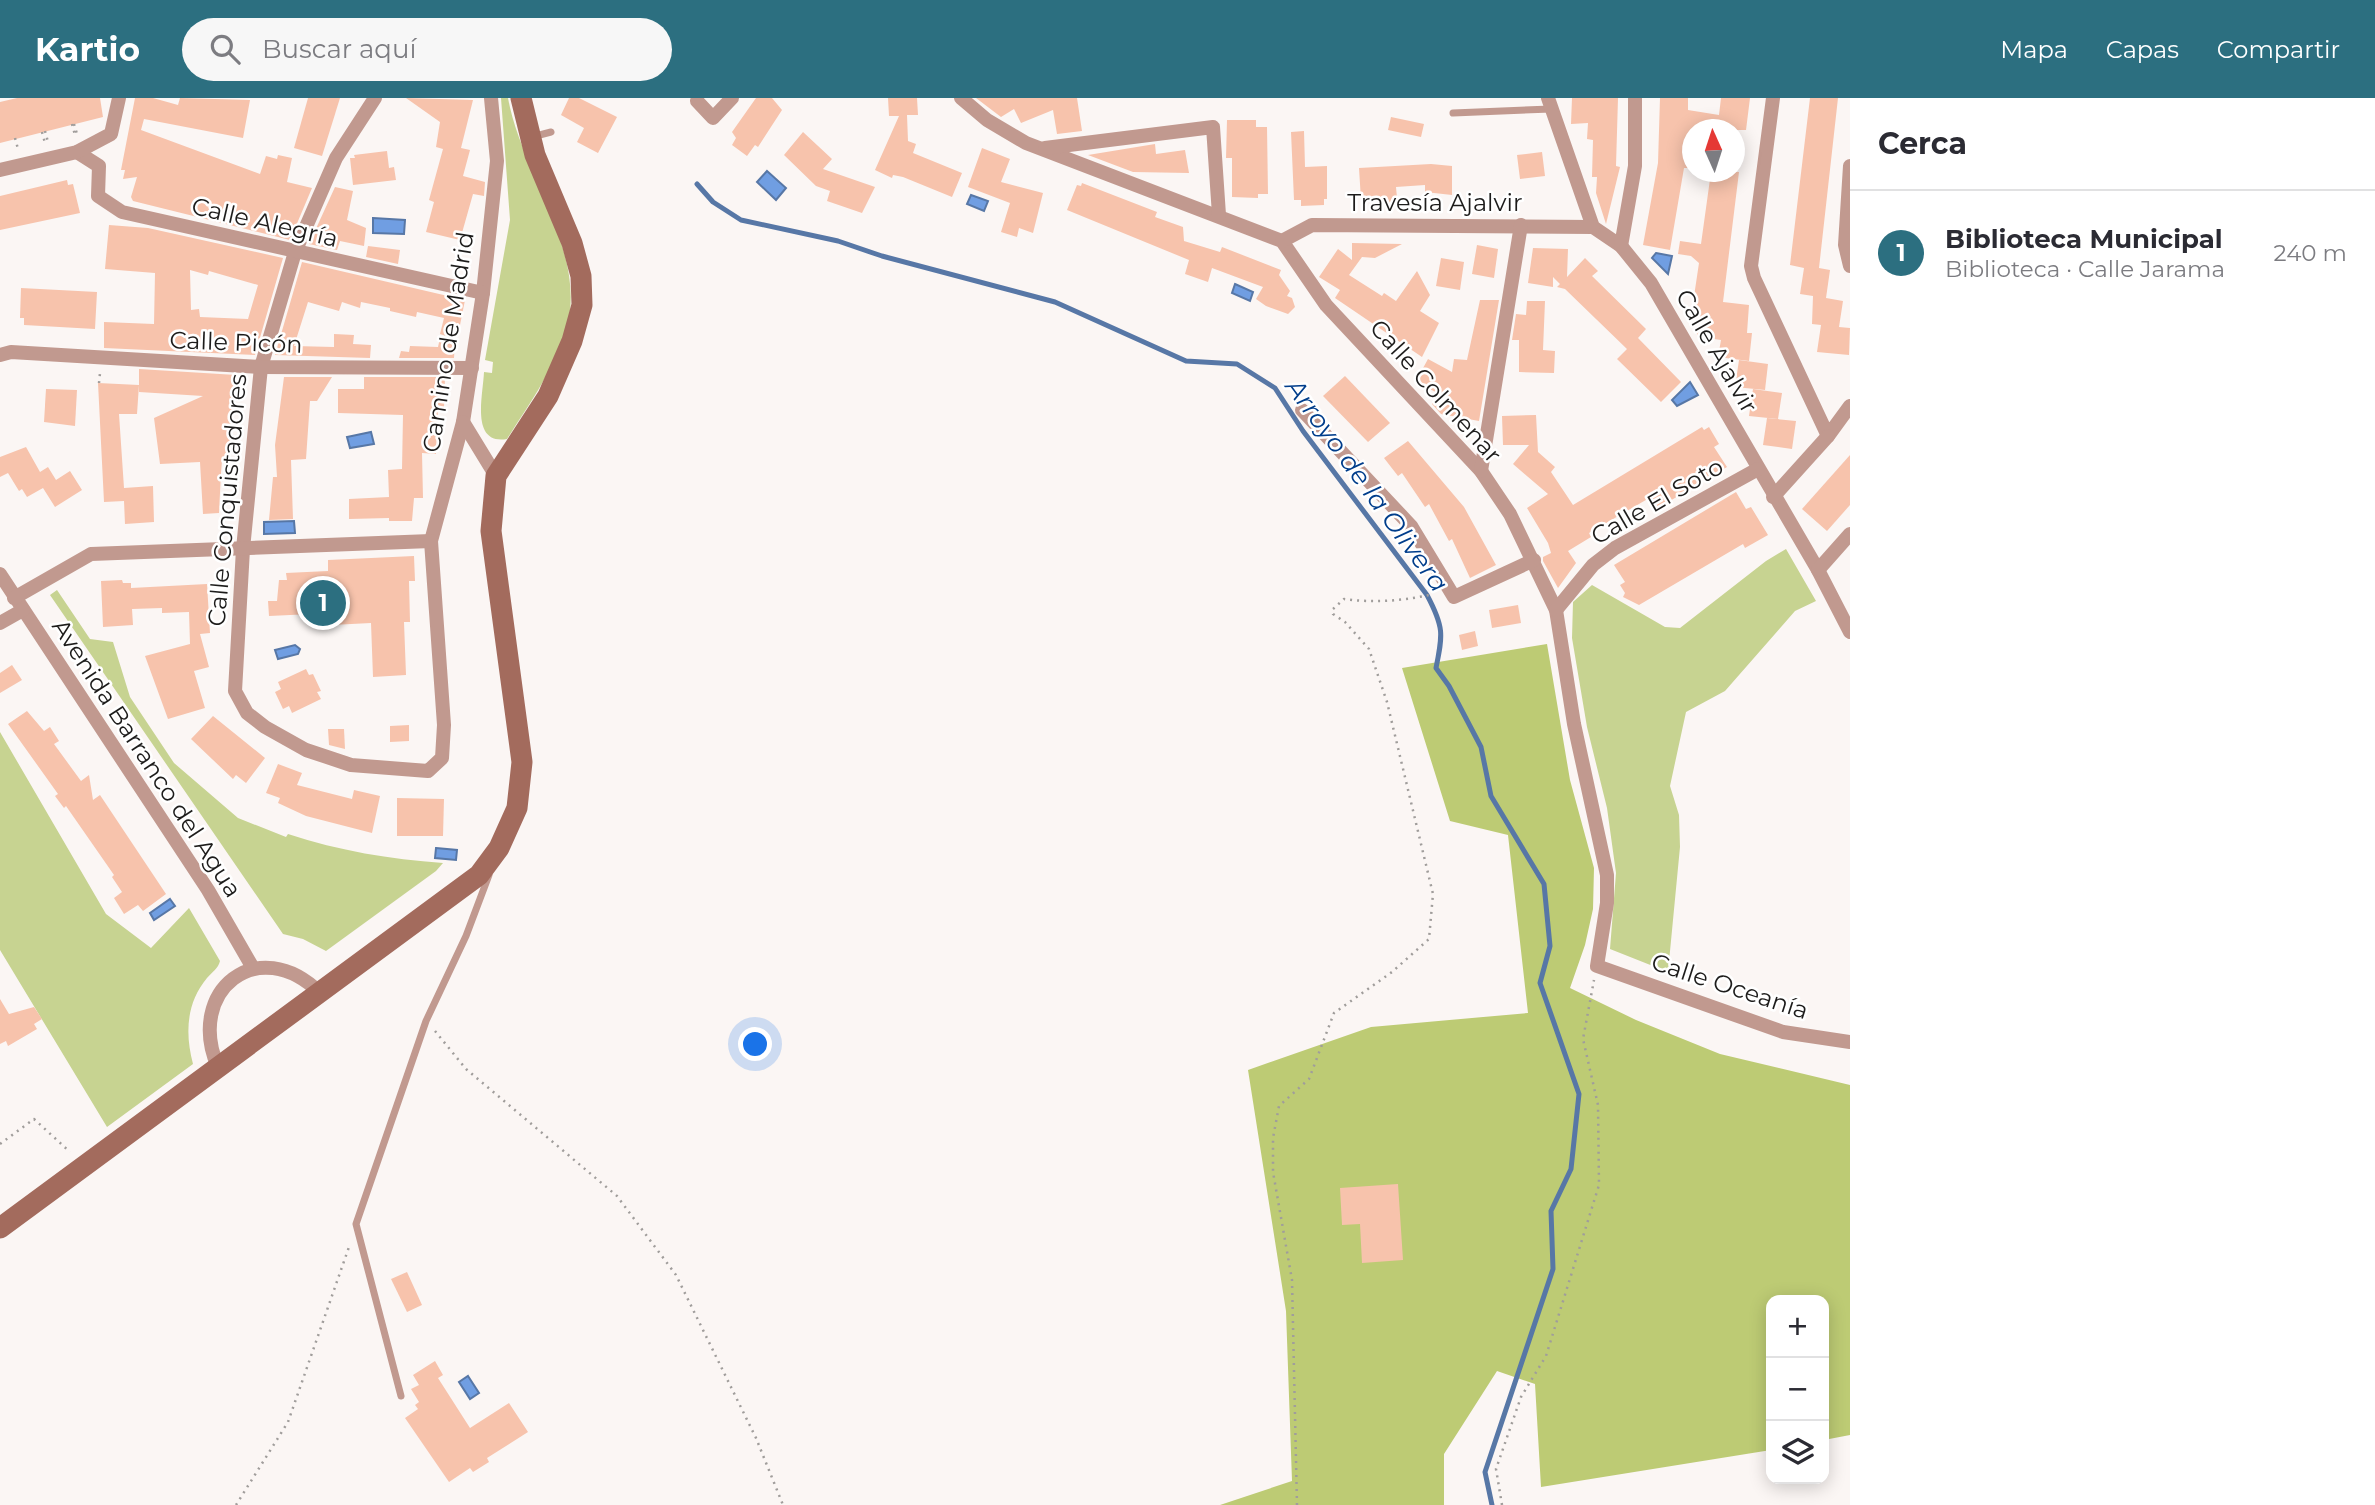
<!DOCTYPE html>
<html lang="es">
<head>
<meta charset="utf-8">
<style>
	body { margin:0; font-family:Montserrat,sans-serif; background:#f7f7f7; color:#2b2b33 }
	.controls { position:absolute; right:21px; bottom:21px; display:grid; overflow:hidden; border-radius:14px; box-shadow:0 4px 18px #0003 }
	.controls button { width:63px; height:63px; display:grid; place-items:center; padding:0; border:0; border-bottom:2px solid #e1e1e2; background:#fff; color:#2b2b33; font:35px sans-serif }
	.compass { position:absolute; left:1682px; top:21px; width:63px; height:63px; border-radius:50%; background:#fff; box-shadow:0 4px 18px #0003; rotate:357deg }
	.you { position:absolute; left:756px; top:947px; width:24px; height:24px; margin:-18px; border:5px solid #fff; border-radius:50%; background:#1a73e8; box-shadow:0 0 0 10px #1a73e833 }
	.badge { display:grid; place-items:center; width:46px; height:46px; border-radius:50%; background:#2c6f80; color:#fff; font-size:23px; font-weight:700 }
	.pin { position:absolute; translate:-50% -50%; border:4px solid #fff; box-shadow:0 2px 7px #0006 }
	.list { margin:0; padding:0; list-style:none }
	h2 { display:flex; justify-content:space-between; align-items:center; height:91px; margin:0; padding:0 28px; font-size:30px }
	h2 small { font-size:23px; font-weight:400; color:#7c7c81 }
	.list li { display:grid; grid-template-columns:46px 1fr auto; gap:21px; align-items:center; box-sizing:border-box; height:126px; padding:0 28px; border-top:2px solid #e1e1e2 }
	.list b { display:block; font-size:26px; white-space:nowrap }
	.list p { margin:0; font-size:23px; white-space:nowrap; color:#7c7c81 }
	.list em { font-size:23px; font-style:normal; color:#7c7c81 }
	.icon { flex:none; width:38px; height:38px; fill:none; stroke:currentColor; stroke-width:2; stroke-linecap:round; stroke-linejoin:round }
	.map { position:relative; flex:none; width:1850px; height:1407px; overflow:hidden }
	header { display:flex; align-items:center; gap:42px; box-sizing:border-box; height:98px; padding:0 35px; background:#2c6f80; color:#fff }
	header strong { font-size:33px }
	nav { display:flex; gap:38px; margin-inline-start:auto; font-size:24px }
	.search { width:490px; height:63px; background:#f7f7f7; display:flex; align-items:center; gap:18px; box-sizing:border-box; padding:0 24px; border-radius:38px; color:#7c7c81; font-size:26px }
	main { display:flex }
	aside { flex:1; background:#fff }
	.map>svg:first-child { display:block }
	.green { fill:#c7d391 }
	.forest { fill:#bdcb74 }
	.water { fill:#709ee2; stroke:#5777a6; stroke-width:2 }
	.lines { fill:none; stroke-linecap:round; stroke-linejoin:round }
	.stream { stroke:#5777a6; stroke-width:5 }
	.building { fill:#f7c3ac; fill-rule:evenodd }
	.path { stroke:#a09d9b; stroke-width:2.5; stroke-dasharray:2 5; stroke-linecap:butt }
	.lane { stroke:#c1998f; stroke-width:7 }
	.street { stroke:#c1998f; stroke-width:14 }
	.secondary { stroke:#a36b5d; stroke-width:21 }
	.labels { text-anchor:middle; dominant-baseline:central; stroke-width:5; stroke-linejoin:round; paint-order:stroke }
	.street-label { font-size:24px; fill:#1d1c1b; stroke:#fff }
	.water-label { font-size:26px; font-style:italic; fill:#003d8b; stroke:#fff }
</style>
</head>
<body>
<header>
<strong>Kartio</strong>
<div class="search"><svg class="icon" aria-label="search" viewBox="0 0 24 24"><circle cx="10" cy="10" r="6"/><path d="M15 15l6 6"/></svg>Buscar aquí</div>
<nav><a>Mapa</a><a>Capas</a><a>Compartir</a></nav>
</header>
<main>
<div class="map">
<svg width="1850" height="1407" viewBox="0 0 1850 1407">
	<rect width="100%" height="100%" fill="#fbf6f4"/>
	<g class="green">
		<path d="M 501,0 L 508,0 C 521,74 587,153 567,229 C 556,269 529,306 507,341 C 470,347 483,298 484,274 L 492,275 L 493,264 L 485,262 L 510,122 Z"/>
		<path d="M 1786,451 L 1816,503 L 1795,513 L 1725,593 L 1686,614 L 1670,688 L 1679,717 L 1680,749 L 1668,874 L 1610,851 L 1616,775 L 1607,710 L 1587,629 L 1572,540 L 1573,504 L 1592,487 L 1665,529 L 1680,530 L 1766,463 Z"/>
		<path d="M 57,492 L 90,541 L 113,544 L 130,599 L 174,665 L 238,720 L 286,739 L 288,736 C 340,753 389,761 443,765 L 436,773 L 326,853 L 303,841 L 283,836 L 50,497 Z"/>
		<path d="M 0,634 L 106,816 L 151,850 L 189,810 L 220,863 C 218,871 212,874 207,880 C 186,905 185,936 193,966 L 107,1029 L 0,852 Z"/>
	</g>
	<path class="forest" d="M 1547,546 L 1570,682 L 1594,770 L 1593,811 L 1585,847 L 1570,890 L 1636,922 L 1720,956 L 1850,987 L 1850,1337 L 1824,1342 L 1824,1202 L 1771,1202 L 1771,1352 L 1541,1389 L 1535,1286 L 1497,1273 L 1444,1356 L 1444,1407 L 1220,1407 L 1292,1383 L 1286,1213 L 1248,972 L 1371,929 L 1528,915 L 1508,737 L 1450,723 L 1402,570 Z"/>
	<g class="water">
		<path d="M 767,73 L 786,90 L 776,102 L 757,84 Z"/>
		<path d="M 971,97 L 988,103 L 984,113 L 967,106 Z"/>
		<path d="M 373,120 L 405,122 L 404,136 L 373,135 Z"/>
		<path d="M 1656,155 L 1672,158 L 1668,176 L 1652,160 Z"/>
		<path d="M 1235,186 L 1253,194 L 1250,203 L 1232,195 Z"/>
		<path d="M 1690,284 L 1698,297 L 1677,308 L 1672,302 Z"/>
		<path d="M 371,334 L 374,346 L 350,350 L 347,339 Z"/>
		<path d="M 294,423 L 295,435 L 264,436 L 264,424 Z"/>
		<path d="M 295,547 L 300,551 L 298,556 L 278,561 L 275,552 Z"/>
		<path d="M 436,750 L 457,752 L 456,762 L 435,760 Z"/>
		<path d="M 170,801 L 175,808 L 154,822 L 150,815 Z"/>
		<path d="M 468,1278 L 479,1295 L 470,1301 L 459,1284 Z"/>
	</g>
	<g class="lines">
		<path class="stream" d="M 697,86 L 713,104 L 741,122 L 838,143 L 882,158 L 1055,204 L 1186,263 L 1237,266 L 1275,290 L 1303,333 L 1427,497 C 1444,529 1443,536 1436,570 L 1449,588 L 1481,649 L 1491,698 L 1544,786 L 1550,848 L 1540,885 L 1579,996 L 1571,1071 L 1551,1113 L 1553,1171 L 1485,1374 L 1492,1407"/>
	</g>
	<g class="building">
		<path d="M 17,0 L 100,0 L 103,19 L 0,45 L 0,4 Z"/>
		<path d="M 135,0 L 153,0 L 178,7 L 180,0 L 250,2 L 243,40 L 144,21 L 141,32 L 260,76 L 266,58 L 277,61 L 278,57 L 292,60 L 287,84 L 312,90 L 290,142 L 133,103 L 131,99 L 137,79 L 123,81 L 125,72 L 121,72 Z"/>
		<path d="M 308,0 L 340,0 L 322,58 L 294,50 Z"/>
		<path d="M 406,0 L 473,2 L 461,50 L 470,52 L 463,78 L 485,84 L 484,98 L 473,96 L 460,142 L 426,134 L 434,104 L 429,102 L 443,51 L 436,49 L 440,24 Z"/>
		<path d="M 569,0 L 579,0 L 617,19 L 598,55 L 577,44 L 584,30 L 561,17 Z"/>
		<path d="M 756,0 L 772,0 L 782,12 L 758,49 L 755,47 L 747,58 L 732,47 L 736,40 L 732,34 Z"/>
		<path d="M 888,0 L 917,0 L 918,17 L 907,17 L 908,43 L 916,46 L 913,55 L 962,75 L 952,99 L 903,79 L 893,77 L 892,80 L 875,72 L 899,18 L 889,18 Z"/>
		<path d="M 976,0 L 1077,0 L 1082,33 L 1057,36 L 1053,12 L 1021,25 L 1014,11 L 1001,19 Z"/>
		<path d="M 1572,0 L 1618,0 L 1616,68 L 1620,69 L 1606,126 L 1596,95 L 1597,79 L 1592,79 L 1593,42 L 1587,41 L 1588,25 L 1571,26 Z"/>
		<path d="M 1660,0 L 1688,0 L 1688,12 L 1719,17 L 1721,0 L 1750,0 L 1746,32 L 1692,32 L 1692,70 L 1684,70 L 1670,152 L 1643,147 L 1658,65 Z"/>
		<path d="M 1810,0 L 1838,0 L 1819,170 L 1830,172 L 1826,200 L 1843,203 L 1839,229 L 1850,230 L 1849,257 L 1817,254 L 1821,227 L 1812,226 L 1813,198 L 1800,196 L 1804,170 L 1790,167 Z"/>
		<path d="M 1391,19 L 1424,26 L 1421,39 L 1388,32 Z"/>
		<path d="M 1227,22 L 1256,22 L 1256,29 L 1267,29 L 1268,96 L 1258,96 L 1258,100 L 1232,99 L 1232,60 L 1226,60 Z"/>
		<path d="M 1304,33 L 1305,69 L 1327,68 L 1327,101 L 1324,101 L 1324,107 L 1301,108 L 1301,102 L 1294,102 L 1291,34 Z"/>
		<path d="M 803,34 L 832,61 L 823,71 L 875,89 L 862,115 L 827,103 L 830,93 L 816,88 L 784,57 Z"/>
		<path d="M 1155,46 L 1156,56 L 1185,52 L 1189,75 L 1133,74 L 1088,57 Z"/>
		<path d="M 982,50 L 1010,61 L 1001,84 L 1043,95 L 1033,135 L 1019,130 L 1017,139 L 1001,134 L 1010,105 L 968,89 Z"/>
		<path d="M 387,53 L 389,70 L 394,69 L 396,82 L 353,87 L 350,60 L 355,60 L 354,57 Z"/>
		<path d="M 1542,54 L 1545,78 L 1520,81 L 1517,57 Z"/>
		<path d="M 1431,66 L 1452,68 L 1452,97 L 1425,94 L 1425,87 L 1396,89 L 1397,100 L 1391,101 L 1392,107 L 1371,108 L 1370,102 L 1361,102 L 1359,70 Z"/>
		<path d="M 1711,74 L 1739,74 L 1723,204 L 1749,207 L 1747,235 L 1752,235 L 1749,263 L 1718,259 L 1721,242 L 1699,239 L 1690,225 L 1699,165 L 1691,158 L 1678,156 L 1680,143 L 1701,146 Z"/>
		<path d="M 67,82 L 68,87 L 73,86 L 80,115 L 0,132 L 0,98 Z"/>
		<path d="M 1082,85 L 1157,114 L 1155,119 L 1183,129 L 1184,143 L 1220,154 L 1222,149 L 1281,172 L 1279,177 L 1290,193 L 1287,198 L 1292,200 L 1295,209 L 1288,216 L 1266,208 L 1256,201 L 1263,189 L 1212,170 L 1208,184 L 1185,176 L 1189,162 L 1067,112 L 1077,87 L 1081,88 Z"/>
		<path d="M 335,89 L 353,93 L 347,122 L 366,130 L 364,148 L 340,143 L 337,152 L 309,146 Z"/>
		<path d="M 109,127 L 148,130 L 283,160 L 255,257 L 104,250 L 104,224 L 154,226 L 155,175 L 105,171 ZM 190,172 L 208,177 L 209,173 L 258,187 L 248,221 L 200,219 L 199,211 L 191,212 Z"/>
		<path d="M 1352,145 L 1402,146 L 1375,160 L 1362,159 L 1349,177 L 1382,198 L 1384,195 L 1396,203 L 1417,173 L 1430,197 L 1420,213 L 1439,225 L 1422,259 L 1335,200 L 1340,192 L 1319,179 L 1338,151 L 1352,162 Z"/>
		<path d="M 1477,147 L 1498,151 L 1494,180 L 1472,176 Z"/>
		<path d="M 368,148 L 400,152 L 398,166 L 366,159 Z"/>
		<path d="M 1533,150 L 1568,151 L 1567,179 L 1585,160 L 1598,173 L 1592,178 L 1646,231 L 1638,240 L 1681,284 L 1661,304 L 1617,261 L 1627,251 L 1565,191 L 1557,189 L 1560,186 L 1553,179 L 1553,189 L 1528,185 Z"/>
		<path d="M 1441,160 L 1464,164 L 1460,192 L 1436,188 Z"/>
		<path d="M 302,164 L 465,202 L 460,227 L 456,226 L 454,260 L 399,260 L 401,253 L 409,254 L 410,248 L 438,249 L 440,240 L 455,241 L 440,236 L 444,220 L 417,214 L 416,219 L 390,213 L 390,210 L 361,204 L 360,210 L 342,204 L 339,213 L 308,204 L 294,248 L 334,249 L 334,236 L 354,237 L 353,246 L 371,247 L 370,260 L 275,257 Z"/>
		<path d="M 21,190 L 97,194 L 95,231 L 24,227 L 24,220 L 20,220 Z"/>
		<path d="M 1480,202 L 1499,202 L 1479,323 L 1441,316 L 1432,306 L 1437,295 L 1416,283 L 1428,261 L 1452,274 L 1454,261 L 1467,262 Z"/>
		<path d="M 1527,203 L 1545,203 L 1543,252 L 1555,253 L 1554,275 L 1519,274 L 1519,242 L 1512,242 L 1516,216 L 1526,217 Z"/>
		<path d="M 1739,262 L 1768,266 L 1765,292 L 1735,289 Z"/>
		<path d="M 139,271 L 236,277 L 229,363 L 222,363 L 221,375 L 219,415 L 203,416 L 200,364 L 160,366 L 154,320 L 203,298 L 139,294 Z"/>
		<path d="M 1345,278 L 1390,325 L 1368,344 L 1323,298 Z"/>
		<path d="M 284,279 L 332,279 L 317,303 L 310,303 L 306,361 L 291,362 L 293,421 L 269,422 L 273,379 L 277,379 L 275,347 Z"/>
		<path d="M 364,279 L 445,279 L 444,309 L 438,309 L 436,356 L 422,355 L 423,400 L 414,400 L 412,423 L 389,423 L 389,420 L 349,421 L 349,401 L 389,399 L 388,372 L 402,371 L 403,317 L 338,315 L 338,291 L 364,291 Z"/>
		<path d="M 98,285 L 139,287 L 137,316 L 119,316 L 124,390 L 153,388 L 154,424 L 125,426 L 124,403 L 104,404 Z"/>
		<path d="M 46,291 L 77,292 L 75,328 L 44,324 Z"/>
		<path d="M 1753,291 L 1782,295 L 1778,321 L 1749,318 Z"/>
		<path d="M 1536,317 L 1538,354 L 1555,369 L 1551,374 L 1573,407 L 1702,329 L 1704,332 L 1709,329 L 1719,346 L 1714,349 L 1727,369 L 1658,410 L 1651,399 L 1589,435 L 1591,439 L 1568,453 L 1576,465 L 1558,490 L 1543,463 L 1543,459 L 1551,455 L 1548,445 L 1527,410 L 1548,396 L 1513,366 L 1529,347 L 1503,347 L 1502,318 Z"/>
		<path d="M 1767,320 L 1796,323 L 1792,351 L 1763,347 Z"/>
		<path d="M 1408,343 L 1464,409 L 1496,467 L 1470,480 L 1452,441 L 1449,443 L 1429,406 L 1425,409 L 1402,375 L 1398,378 L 1384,360 Z"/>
		<path d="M 26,349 L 40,374 L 48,369 L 56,382 L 70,373 L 82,392 L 55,409 L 43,390 L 27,399 L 22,391 L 19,393 L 8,375 L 0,379 L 0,359 Z"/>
		<path d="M 1850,357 L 1850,407 L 1827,433 L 1802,411 Z"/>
		<path d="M 1736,394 L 1746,411 L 1751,409 L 1768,437 L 1745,450 L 1743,446 L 1639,507 L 1623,499 L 1625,495 L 1620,487 L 1625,484 L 1614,467 Z"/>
		<path d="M 414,458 L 415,483 L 409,483 L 410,524 L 404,524 L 406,577 L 373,579 L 371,525 L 312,528 L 312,516 L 269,518 L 268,503 L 277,503 L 279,482 L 287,482 L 286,475 L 328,473 L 328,462 Z"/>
		<path d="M 122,482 L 123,485 L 131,485 L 131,490 L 207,486 L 210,535 L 200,536 L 209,569 L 194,573 L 205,610 L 168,621 L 145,558 L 190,546 L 189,514 L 162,515 L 162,510 L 132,511 L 133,527 L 103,529 L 101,483 Z"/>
		<path d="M 1518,507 L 1521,525 L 1492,530 L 1489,512 Z"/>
		<path d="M 1475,533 L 1478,548 L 1462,552 L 1459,537 Z"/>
		<path d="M 12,567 L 22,582 L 0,595 L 0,575 Z"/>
		<path d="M 306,571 L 309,577 L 313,576 L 321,593 L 317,594 L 321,601 L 292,615 L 289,608 L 283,611 L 275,594 L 281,591 L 278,584 Z"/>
		<path d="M 27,613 L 44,633 L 50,629 L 59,643 L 54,646 L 81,683 L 89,677 L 93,702 L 100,697 L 166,796 L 143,813 L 138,807 L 124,816 L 114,800 L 122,794 L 112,779 L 114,777 L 66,708 L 64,710 L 55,698 L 58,696 L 8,626 Z"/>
		<path d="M 213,618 L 265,660 L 246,685 L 236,677 L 233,681 L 191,641 Z"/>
		<path d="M 409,627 L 409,643 L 390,644 L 390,628 Z"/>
		<path d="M 328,631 L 344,631 L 345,651 L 329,647 Z"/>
		<path d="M 278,666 L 302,675 L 297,687 L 352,701 L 354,692 L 380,698 L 372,735 L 306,718 L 278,705 L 280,700 L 266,695 Z"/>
		<path d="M 397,700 L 444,701 L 443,738 L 397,738 Z"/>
		<path d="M 0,901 L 9,916 L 34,909 L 42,921 L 34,926 L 37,931 L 8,948 L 6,943 L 0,946 Z"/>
		<path d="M 1398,1086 L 1403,1162 L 1362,1165 L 1360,1126 L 1342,1127 L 1340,1090 Z"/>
		<path d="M 407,1174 L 422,1207 L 407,1214 L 391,1181 Z"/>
		<path d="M 435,1263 L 443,1277 L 438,1280 L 470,1330 L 509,1305 L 528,1334 L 487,1360 L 489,1364 L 473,1374 L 470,1370 L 449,1384 L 405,1320 L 418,1311 L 415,1307 L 419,1304 L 411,1291 L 419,1287 L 413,1277 Z"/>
	</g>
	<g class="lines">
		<g class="path">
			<path d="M 72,26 L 75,37"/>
			<path d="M 74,26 L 77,36"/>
			<path d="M 45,33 L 48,44"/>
			<path d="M 42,34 L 45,45"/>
			<path d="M 15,40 L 18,51"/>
			<path d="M 99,285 L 100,275"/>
			<path d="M 435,933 L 466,971 L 617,1098 L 676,1177 L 756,1340 L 783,1407"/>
			<path d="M 0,1046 L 34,1021 L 70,1054"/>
			<path d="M 236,1407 L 288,1324 L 349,1149"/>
			<path d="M 1297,1407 L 1292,1182 L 1273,1074 L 1273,1040 L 1279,1008 L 1309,981 L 1334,915 L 1392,874 L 1429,841 L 1433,796 L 1387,604 L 1369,551 L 1345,524 L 1333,516 L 1333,511 L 1344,501 C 1373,505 1404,503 1433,496"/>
			<path d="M 1502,1407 L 1496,1371 L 1521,1299 L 1546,1258 L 1599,1087 L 1598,1007 L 1583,941 L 1594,882"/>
		</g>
		<g class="lane">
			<path d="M 1453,15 L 1551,11"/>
			<path d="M 532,39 L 551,34"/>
			<path d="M 401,1298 L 356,1126 L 426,923 L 466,838 L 489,777"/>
		</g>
		<g class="street">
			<path d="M 375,0 L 336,60 L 295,154 L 261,269 L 243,451 L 235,593 L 247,615 L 265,629 L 306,652 L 351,667 L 428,673 L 442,660 L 444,627 L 431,443 L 463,324 L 483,195 L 497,63 L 491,0"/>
			<path d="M 961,0 L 987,22 L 1026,45 L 1282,143 L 1326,207 L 1481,373 L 1510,416 L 1556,512 L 1574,626 L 1607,777 L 1607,805 L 1597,868 L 1783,934 L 1850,944"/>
			<path d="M 1548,0 L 1593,129 L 1621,148 L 1651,185 L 1818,472 L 1850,534"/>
			<path d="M 1773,0 L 1751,168 L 1754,180 L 1828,338 L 1850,308"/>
			<path d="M 697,3 L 713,20 L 732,0"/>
			<path d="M 1045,50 L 1213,29 L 1219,117"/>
			<path d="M 77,54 L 99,68 L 98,98 L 122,114 L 483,195"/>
			<path d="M 1850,68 L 1845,147 L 1850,168"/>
			<path d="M 0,72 L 77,54 L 111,36 L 119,0"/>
			<path d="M 1282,143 L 1312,127 L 1593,129"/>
			<path d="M 1621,148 L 1635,68 L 1635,0"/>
			<path d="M 0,257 L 11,254 L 261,269 L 472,270"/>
			<path d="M 1302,312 L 1411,428 L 1454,499 L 1534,462"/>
			<path d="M 463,324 L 496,378"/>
			<path d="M 1481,373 L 1521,127"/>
			<path d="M 1773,399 L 1828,338"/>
			<path d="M 1818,472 L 1850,436"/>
			<path d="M 0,476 L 208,792 L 253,870"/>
			<path d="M 14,500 L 91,456 L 431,443"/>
			<path d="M 1556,512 L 1593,467 L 1615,450 L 1758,371"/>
			<path d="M 0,525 L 23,512"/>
			<path d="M 218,969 C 185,893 258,834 320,895"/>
		</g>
		<path class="secondary" d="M 0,1130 L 479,777 L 499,750 L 517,710 L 522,664 L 491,433 L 496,378 L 548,298 L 572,243 L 582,207 L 581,178 L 572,145 L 535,57 L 521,0"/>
	</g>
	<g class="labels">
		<g class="street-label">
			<text x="1435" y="104">Travesía Ajalvir</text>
			<text transform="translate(265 124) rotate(13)">Calle Alegría</text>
			<text transform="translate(236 244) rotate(2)">Calle Picón</text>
			<text transform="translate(448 244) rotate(-81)">Camino de Madrid</text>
			<text transform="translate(1717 253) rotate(60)">Calle Ajalvir</text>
			<text transform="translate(1436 293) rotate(48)">Calle Colmenar</text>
			<text transform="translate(227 402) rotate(-85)">Calle Conquistadores</text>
			<text transform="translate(1657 403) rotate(-30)">Calle El Soto</text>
			<text transform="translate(147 660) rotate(57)">Avenida Barranco del Agua</text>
			<text transform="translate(1730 888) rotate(18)">Calle Oceanía</text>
		</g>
		<g class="water-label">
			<text transform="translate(1367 387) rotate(54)">Arroyo de la Olivera</text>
		</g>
	</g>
</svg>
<div class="controls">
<button>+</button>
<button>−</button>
<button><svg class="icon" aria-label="layers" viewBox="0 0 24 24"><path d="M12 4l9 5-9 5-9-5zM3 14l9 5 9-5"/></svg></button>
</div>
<svg class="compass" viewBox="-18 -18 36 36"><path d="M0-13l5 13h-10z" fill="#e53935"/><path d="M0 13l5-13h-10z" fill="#7c7c81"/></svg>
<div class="you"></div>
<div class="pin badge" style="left:323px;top:505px">1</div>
</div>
<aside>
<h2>Cerca<small></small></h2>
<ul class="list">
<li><span class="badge">1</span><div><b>Biblioteca Municipal</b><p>Biblioteca · Calle Jarama</p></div><em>240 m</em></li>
</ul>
</aside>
</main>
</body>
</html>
